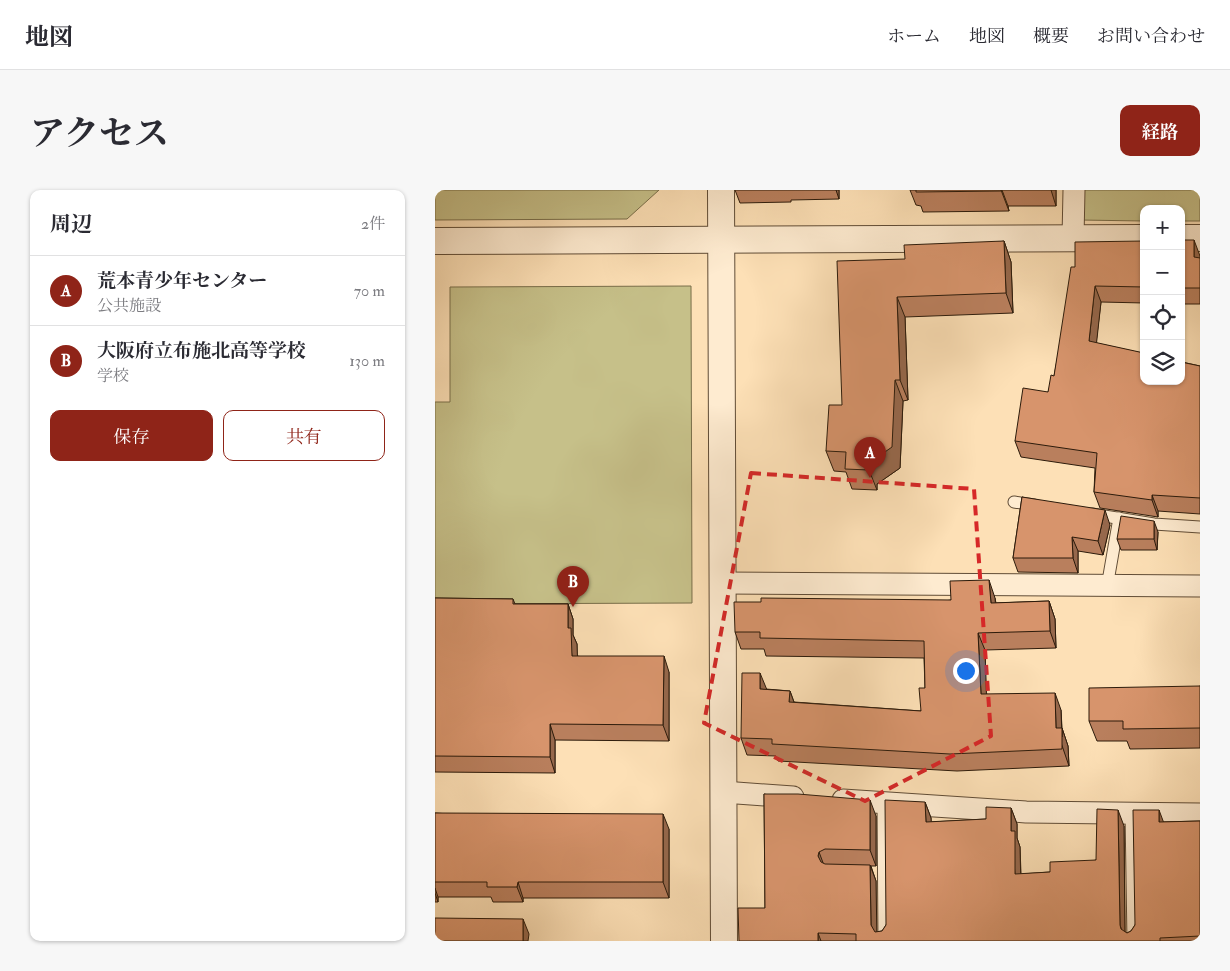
<!DOCTYPE html>
<html lang="ja">
<head>
<meta charset="utf-8">
<style>
	body { margin:0; font-family:"IM FELL Double Pica","Noto Serif JP",serif; background:#f7f7f7; color:#2b2b33 }
	.controls { position:absolute; right:15px; top:15px; display:grid; overflow:hidden; border-radius:10px; box-shadow:0 1px 4px #0004 }
	.controls button { width:45px; height:45px; display:grid; place-items:center; padding:0; border:0; border-bottom:1px solid #e1e1e2; background:#fff; color:#2b2b33; font:25px sans-serif }
	.you { position:absolute; left:530px; top:480px; width:18px; height:18px; margin:-12px; border:4px solid #fff; border-radius:50%; background:#1a73e8; box-shadow:0 0 0 8px #1a73e833 }
	.badge { display:grid; place-items:center; width:32px; height:32px; border-radius:50%; background:#8f2418; color:#fff; font-size:16px; font-weight:700 }
	.pin { position:absolute; translate:-50% -41px; filter:drop-shadow(0 1px 2px #0008) }
	.pin::after { content:''; position:absolute; top:26px; width:18px; height:15px; background:inherit; clip-path:polygon(0 0,100% 0,50% 100%) }
	.list { margin:0; padding:0; list-style:none }
	h2 { display:flex; justify-content:space-between; align-items:center; height:65px; margin:0; padding:0 20px; font-size:21px }
	h2 small { font-size:16px; font-weight:400; color:#7c7c81 }
	.list li { display:grid; grid-template-columns:32px 1fr auto; gap:15px; align-items:center; box-sizing:border-box; height:70px; padding:0 20px; border-top:1px solid #e1e1e2 }
	.list b { display:block; font-size:19px; white-space:nowrap }
	.list p { margin:0; font-size:16px; white-space:nowrap; color:#7c7c81 }
	.list em { font-size:16px; font-style:normal; color:#7c7c81 }
	.actions { display:flex; gap:10px; padding:15px 20px }
	.actions a { flex:1; padding:11px 0; border:1px solid #8f2418; border-radius:10px; text-align:center; font-size:18px; color:#8f2418 }
	.actions .main { background:#8f2418; color:#fff }
	.icon { flex:none; width:28px; height:28px; fill:none; stroke:currentColor; stroke-width:2; stroke-linecap:round; stroke-linejoin:round }
	.map { position:relative; flex:none; width:765px; height:751px; overflow:hidden; border-radius:10px }
	header { display:flex; align-items:center; gap:30px; box-sizing:border-box; height:70px; padding:0 25px; background:#fff; border-bottom:1px solid #e1e1e2 }
	header strong { font-size:24px }
	nav { display:flex; gap:28px; margin-inline-start:auto; font-size:18px }
	.intro { display:flex; align-items:center; justify-content:space-between; box-sizing:border-box; height:120px; padding:0 30px }
	h1 { margin:0; font-size:35px }
	.button { padding:12px 22px; border-radius:10px; background:#8f2418; color:#fff; font-size:18px; font-weight:700 }
	main { display:flex; gap:30px; padding:0 30px }
	aside { flex:1; background:#fff; border-radius:10px; box-shadow:0 1px 4px #0004 }
	.map>svg:first-child { display:block }
	.green { fill:#c6c089; stroke:#796e4a }
	.lines { fill:none; stroke-linecap:round; stroke-linejoin:round }
	.service-casing { stroke:#604c36; stroke-width:13 }
	.minor-casing { stroke:#604c36; stroke-width:23 }
	.tertiary-casing { stroke:#604c36; stroke-width:28 }
	.service { stroke:#feebd0; stroke-width:11 }
	.minor { stroke:#feebd0; stroke-width:21 }
	.tertiary { stroke:#feebd0; stroke-width:26 }
	.wall { fill:#b97f5d; stroke:#2c1b0b }
	.shaded-wall { fill:#96684c; stroke:#2c1b0b }
	.building { fill:#d7946c; stroke:#2c1b0b }
	.marked { fill:none; stroke:#d62828; stroke-width:4; stroke-dasharray:10 6; stroke-linejoin:round }
</style>
</head>
<body>
<header>
<strong>地図</strong>
<nav><a>ホーム</a><a>地図</a><a>概要</a><a>お問い合わせ</a></nav>
</header>
<div class="intro"><h1>アクセス</h1><a class="button">経路</a></div>
<main>
<aside>
<h2>周辺<small>2件</small></h2>
<ul class="list">
<li><span class="badge">A</span><div><b>荒本青少年センター</b><p>公共施設</p></div><em>70 m</em></li>
<li><span class="badge">B</span><div><b>大阪府立布施北高等学校</b><p>学校</p></div><em>130 m</em></li>
</ul>
<div class="actions"><a class="main">保存</a><a>共有</a></div>
</aside>
<div class="map">
<svg width="765" height="751" viewBox="0 0 765 751">
	<rect width="100%" height="100%" fill="#fde0b6"/>
	<filter id="stains"><feTurbulence type="fractalNoise" baseFrequency=".004" numOctaves="4"/><feColorMatrix values="0 0 0 0 .2 0 0 0 0 .09 0 0 0 0 .02 0 0 0 .5 -.17"/></filter>
	<radialGradient id="worn" r=".72"><stop offset=".6" stop-color="#630" stop-opacity="0"/><stop offset="1" stop-color="#630" stop-opacity=".3"/></radialGradient>
	<g class="green">
		<path d="M 0,0 L 224,0 L 192,29 L 0,30 Z"/>
		<path d="M 644,0 L 765,0 L 765,31 L 746,31 L 746,19 L 709,19 L 709,31 L 644,30 Z"/>
		<path d="M 256,96 L 257,413 L 0,414 L 0,212 L 15,212 L 15,97 Z"/>
	</g>
	<g class="lines">
		<defs>
			<g id="service">
				<path d="M 579,312 L 599,315"/>
				<path d="M 657,324 L 719,334 L 765,337"/>
				<path d="M 672,397 L 684,328"/>
				<path d="M 448,613 L 449,751"/>
				<path d="M 696,623 L 698,751"/>
			</g>
			<g id="minor">
				<path d="M 638,48 L 639,0"/>
				<path d="M 287,393 L 765,396"/>
				<path d="M 288,602 L 358,607"/>
				<path d="M 408,610 L 591,622 L 765,624"/>
			</g>
			<g id="tertiary">
				<path d="M 286,0 L 289,751"/>
				<path d="M 746,48 L 765,48"/>
				<path d="M 0,51 L 709,48"/>
			</g>
		</defs>
		<use href="#service" class="service-casing"/>
		<use href="#minor" class="minor-casing"/>
		<use href="#tertiary" class="tertiary-casing"/>
		<use href="#service" class="service"/>
		<use href="#minor" class="minor"/>
		<use href="#tertiary" class="tertiary"/>
	</g>
	<g class="wall">
		<path d="M 300,0 L 404,0 L 404,9 L 356,10 L 356,12 L 305,13 Z"/>
		<path d="M 475,0 L 621,0 L 621,16 L 573,16 L 574,21 L 488,22 L 486,16 L 481,15 Z"/>
		<path d="M 746,50 L 765,66 L 765,114 L 746,114 Z"/>
		<path d="M 569,51 L 576,72 L 578,123 L 470,127 L 473,210 L 468,211 L 465,278 L 442,294 L 442,300 L 417,299 L 411,282 L 399,281 L 391,261 L 470,69 Z"/>
		<path d="M 709,51 L 709,113 L 666,112 L 661,153 L 765,176 L 765,324 L 723,321 L 723,327 L 665,318 L 659,302 L 660,278 L 586,267 L 580,251 L 613,202 L 619,186 L 640,77 Z"/>
		<path d="M 587,307 L 675,335 L 668,365 L 643,361 L 643,383 L 583,382 L 578,368 Z"/>
		<path d="M 723,342 L 722,360 L 686,360 L 682,349 Z"/>
		<path d="M 0,408 L 78,409 L 80,414 L 133,414 L 138,429 L 138,445 L 142,454 L 142,466 L 234,482 L 234,551 L 120,550 L 120,583 L 0,582 Z"/>
		<path d="M 560,408 L 561,413 L 614,411 L 620,429 L 621,458 L 550,460 L 551,504 L 626,520 L 627,538 L 633,556 L 634,576 L 522,581 L 343,571 L 341,566 L 312,565 L 306,548 L 331,499 L 355,501 L 359,512 L 486,521 L 490,498 L 489,468 L 331,466 L 329,459 L 306,459 L 300,442 L 516,410 Z"/>
		<path d="M 765,496 L 765,558 L 695,559 L 692,551 L 662,551 L 654,531 Z"/>
		<path d="M 329,604 L 441,626 L 441,676 L 436,676 L 441,691 L 441,742 L 447,741 L 451,735 L 490,612 L 496,628 L 496,632 L 551,629 L 576,618 L 582,634 L 582,648 L 585,657 L 586,684 L 615,682 L 661,670 L 689,636 L 690,742 L 692,743 L 696,741 L 700,735 L 728,632 L 765,631 L 765,751 L 304,751 L 330,718 Z"/>
		<path d="M 0,623 L 234,639 L 234,708 L 88,708 L 88,712 L 58,712 L 56,707 L 3,707 L 3,712 L 0,712 Z"/>
	</g>
	<g class="shaded-wall">
		<path d="M 401,0 L 404,0 L 404,9 Z"/>
		<path d="M 566,0 L 567,0 L 573,16 L 574,21 Z"/>
		<path d="M 616,0 L 621,0 L 621,16 Z"/>
		<path d="M 759,50 L 765,66 L 764,84 L 759,67 Z"/>
		<path d="M 569,51 L 576,72 L 578,123 L 571,103 Z"/>
		<path d="M 660,96 L 666,112 L 660,167 L 654,151 Z"/>
		<path d="M 462,107 L 470,127 L 473,210 L 465,190 Z"/>
		<path d="M 460,190 L 468,211 L 465,278 L 442,294 L 442,300 L 434,280 L 434,273 Z"/>
		<path d="M 717,305 L 723,321 L 723,327 L 717,310 Z"/>
		<path d="M 670,320 L 675,335 L 668,365 L 663,351 Z"/>
		<path d="M 719,331 L 723,342 L 722,360 L 719,349 Z"/>
		<path d="M 637,347 L 643,361 L 643,383 L 638,368 Z"/>
		<path d="M 554,390 L 560,408 L 562,431 L 556,413 Z"/>
		<path d="M 614,411 L 620,429 L 621,458 L 615,441 Z"/>
		<path d="M 133,414 L 138,429 L 138,445 L 142,454 L 143,482 L 137,466 L 133,438 Z"/>
		<path d="M 543,443 L 550,460 L 552,522 L 546,504 Z"/>
		<path d="M 229,466 L 234,482 L 234,551 L 228,535 Z"/>
		<path d="M 325,483 L 332,500 L 325,499 Z"/>
		<path d="M 355,501 L 361,518 L 354,512 Z"/>
		<path d="M 620,503 L 626,520 L 627,547 L 627,538 L 633,556 L 634,576 L 621,538 Z"/>
		<path d="M 115,534 L 120,550 L 120,583 L 115,567 Z"/>
		<path d="M 435,610 L 441,626 L 441,676 L 435,660 Z"/>
		<path d="M 490,612 L 496,628 L 497,648 L 491,632 Z"/>
		<path d="M 576,618 L 582,634 L 582,648 L 585,657 L 586,700 L 580,684 L 576,641 Z"/>
		<path d="M 683,620 L 689,636 L 690,751 L 685,735 Z"/>
		<path d="M 724,620 L 730,636 L 724,632 Z"/>
		<path d="M 228,624 L 234,639 L 234,708 L 228,692 Z"/>
		<path d="M 384,662 L 390,678 L 389,682 L 383,666 Z"/>
		<path d="M 435,675 L 441,691 L 442,751 L 436,735 Z"/>
		<path d="M 83,692 L 88,708 L 88,712 L 82,697 Z"/>
		<path d="M 0,698 L 3,707 L 3,712 L 0,703 Z"/>
		<path d="M 88,729 L 94,744 L 93,751 L 88,751 Z"/>
		<path d="M 383,743 L 386,751 L 383,751 Z"/>
	</g>
	<g class="building">
		<path d="M 481,0 L 566,0 L 566,1 L 481,2 Z"/>
		<path d="M 746,50 L 759,50 L 759,67 L 765,68 L 765,98 L 746,98 Z"/>
		<path d="M 569,51 L 571,103 L 462,107 L 465,190 L 460,190 L 457,257 L 434,273 L 434,280 L 410,279 L 411,262 L 391,261 L 394,215 L 407,215 L 402,71 L 470,69 L 469,55 Z"/>
		<path d="M 709,51 L 709,97 L 660,96 L 654,151 L 709,163 L 709,191 L 746,191 L 746,172 L 765,176 L 765,308 L 717,305 L 717,310 L 659,302 L 662,263 L 580,251 L 588,198 L 613,202 L 616,185 L 619,186 L 636,77 L 640,77 L 640,52 Z"/>
		<path d="M 587,307 L 670,320 L 663,351 L 637,347 L 638,368 L 578,368 Z"/>
		<path d="M 686,326 L 719,331 L 719,349 L 682,349 Z"/>
		<path d="M 554,390 L 556,413 L 614,411 L 615,441 L 543,443 L 546,504 L 620,503 L 621,538 L 627,538 L 627,559 L 515,564 L 337,554 L 337,549 L 306,548 L 307,483 L 325,483 L 325,499 L 355,501 L 354,512 L 486,521 L 484,498 L 490,498 L 489,451 L 325,448 L 325,442 L 300,442 L 299,412 L 326,412 L 326,408 L 516,410 L 515,391 Z"/>
		<path d="M 0,408 L 78,409 L 78,414 L 133,414 L 133,438 L 136,438 L 137,466 L 229,466 L 228,535 L 115,534 L 115,567 L 0,566 Z"/>
		<path d="M 765,496 L 765,538 L 688,539 L 688,531 L 654,531 L 654,498 Z"/>
		<path d="M 329,604 L 363,604 L 435,610 L 435,660 L 390,659 L 384,662 L 383,666 L 386,672 L 390,674 L 435,675 L 436,735 L 440,742 L 447,741 L 451,735 L 450,610 L 490,612 L 491,632 L 551,629 L 551,617 L 576,618 L 576,641 L 580,641 L 580,684 L 615,682 L 615,672 L 661,670 L 662,619 L 683,620 L 685,735 L 686,739 L 692,743 L 696,741 L 700,735 L 698,620 L 724,620 L 724,632 L 765,631 L 765,746 L 725,748 L 725,751 L 421,751 L 421,744 L 383,743 L 383,751 L 304,751 L 303,718 L 330,718 Z"/>
		<path d="M 0,623 L 228,624 L 228,692 L 83,692 L 82,697 L 52,697 L 52,692 L 0,692 Z"/>
		<path d="M 0,728 L 88,729 L 88,751 L 0,751 Z"/>
	</g>
	<path class="marked" d="M 316,283 L 539,299 L 556,546 L 430,611 L 269,533 Z"/>
	<rect width="100%" height="100%" filter="url(#stains)"/>
	<rect width="100%" height="100%" fill="url(#worn)"/>
</svg>
<div class="controls">
<button>+</button>
<button>−</button>
<button><svg class="icon" aria-label="locate" viewBox="0 0 24 24"><circle cx="12" cy="12" r="6"/><path d="M12 2v4M12 18v4M2 12h4M18 12h4"/></svg></button>
<button><svg class="icon" aria-label="layers" viewBox="0 0 24 24"><path d="M12 4l9 5-9 5-9-5zM3 14l9 5 9-5"/></svg></button>
</div>
<div class="you"></div>
<div class="pin badge" style="left:435px;top:288px">A</div>
<div class="pin badge" style="left:138px;top:417px">B</div>
</div>
</main>
</body>
</html>
